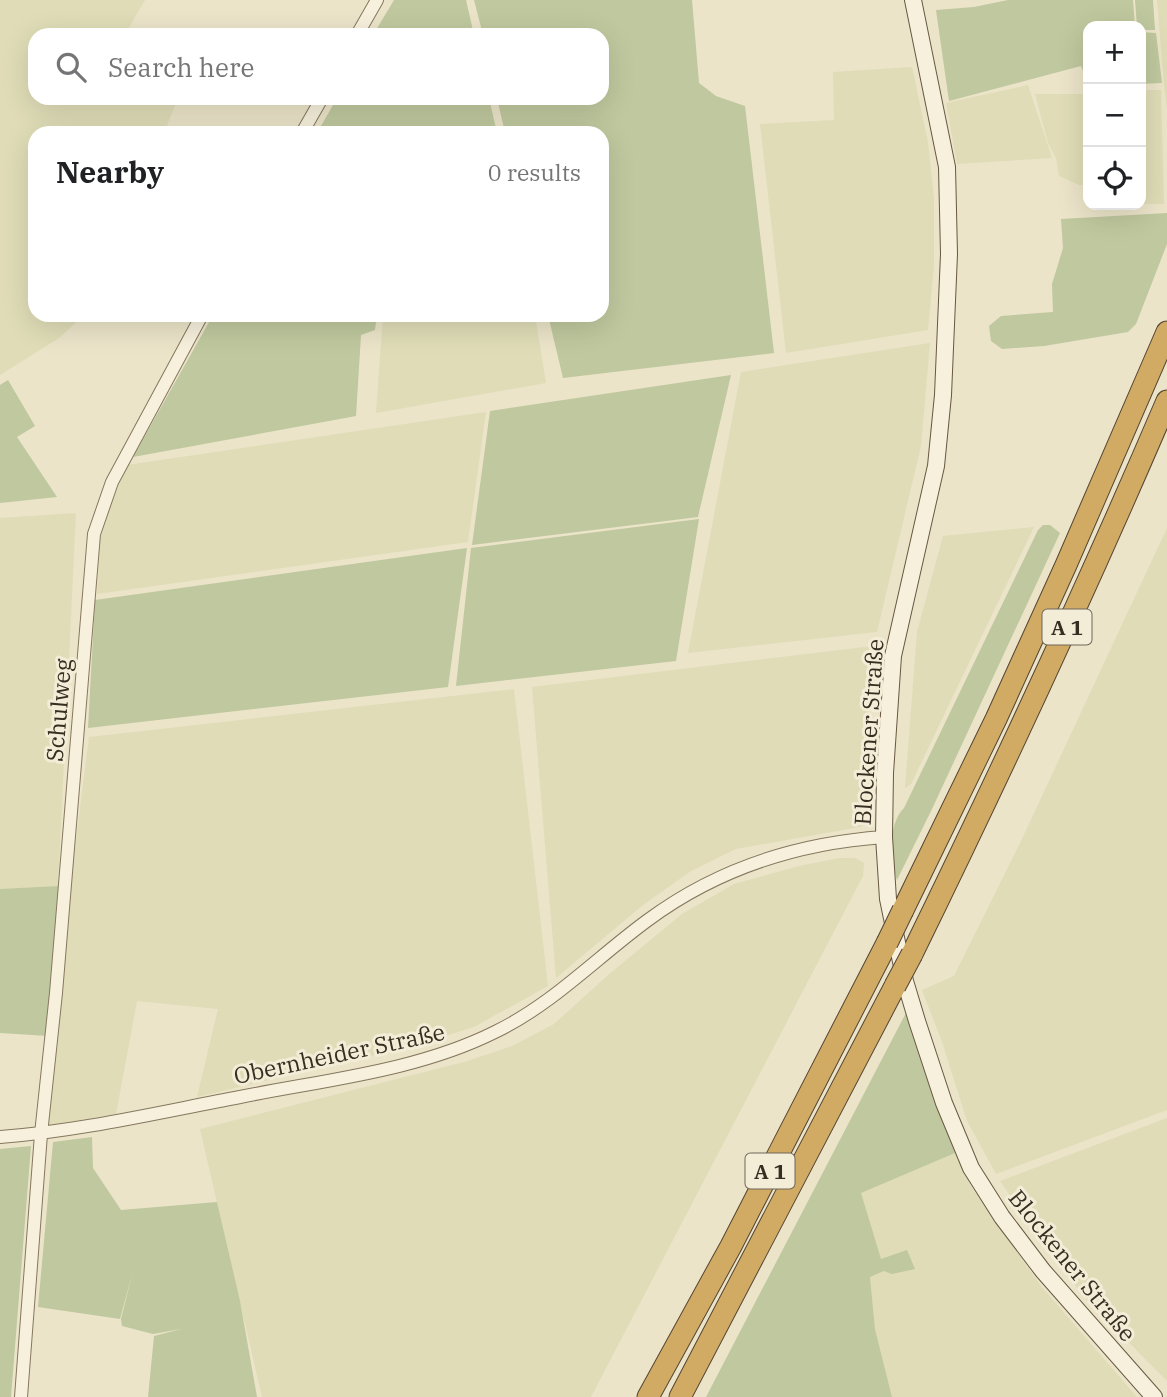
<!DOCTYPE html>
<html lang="en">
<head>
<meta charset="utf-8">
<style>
	body { margin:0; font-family:"IBM Plex Serif",serif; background:#f6f6f6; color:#202124 }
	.controls { position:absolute; right:21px; top:21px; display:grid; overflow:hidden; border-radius:14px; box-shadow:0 7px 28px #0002 }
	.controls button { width:63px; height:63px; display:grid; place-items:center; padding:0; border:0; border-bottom:2px solid #e0e0e0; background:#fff; color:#202124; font:35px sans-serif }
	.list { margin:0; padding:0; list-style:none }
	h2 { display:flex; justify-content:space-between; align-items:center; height:91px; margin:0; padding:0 28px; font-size:30px }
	h2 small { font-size:23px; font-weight:400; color:#757577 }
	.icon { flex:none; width:38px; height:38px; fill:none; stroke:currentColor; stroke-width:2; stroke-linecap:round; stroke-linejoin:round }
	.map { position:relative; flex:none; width:1167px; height:1397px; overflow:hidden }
	.search { position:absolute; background:#fff; box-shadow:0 7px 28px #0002; left:28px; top:28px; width:581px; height:77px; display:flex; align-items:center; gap:18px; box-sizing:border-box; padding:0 24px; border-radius:21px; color:#757577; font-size:26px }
	.panel { position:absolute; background:#fff; box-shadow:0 7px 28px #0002; left:28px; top:126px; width:581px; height:196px; border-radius:21px }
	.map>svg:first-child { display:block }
	.farmland { fill:#dfdcb7 }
	.green { fill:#bfc89e }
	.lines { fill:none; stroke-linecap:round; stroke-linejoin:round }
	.street-casing { stroke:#85775f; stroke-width:14 }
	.secondary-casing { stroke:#675842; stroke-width:18 }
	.highway-casing { stroke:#544533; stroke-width:23 }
	.street { stroke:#f6f0dc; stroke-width:12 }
	.secondary { stroke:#f6f0dc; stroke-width:16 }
	.highway { stroke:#d1aa63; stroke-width:21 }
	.highway-bridge-casing { stroke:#544533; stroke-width:23; stroke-linecap:butt }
	.highway-bridge { stroke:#d1aa63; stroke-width:21 }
	.labels { text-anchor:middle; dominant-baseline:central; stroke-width:6; stroke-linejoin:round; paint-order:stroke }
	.shield { fill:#f3edd8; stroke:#6f6758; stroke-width:2 }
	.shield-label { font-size:21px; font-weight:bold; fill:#372e21 }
	.street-label { font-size:23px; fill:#372e21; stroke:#f3edd8 }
</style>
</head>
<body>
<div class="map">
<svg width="1167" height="1397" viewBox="0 0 1167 1397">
	<rect width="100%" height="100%" fill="#ebe4c9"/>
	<g class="farmland">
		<path d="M 0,0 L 145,0 L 128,29 L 134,35 L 35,35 L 35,98 L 178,98 L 164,133 L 35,133 L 35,315 L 84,315 L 59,338 L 0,375 Z"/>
		<path d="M 1157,0 L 1167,0 L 1167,110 L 1164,83 Z"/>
		<path d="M 912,67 L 928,142 L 934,198 L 934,266 L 928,330 L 786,353 L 760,124 L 834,120 L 833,72 Z"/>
		<path d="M 1028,85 L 1052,158 L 957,164 L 946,103 Z"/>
		<path d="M 1141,90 L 1161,90 L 1164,204 L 1141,204 Z"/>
		<path d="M 1035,94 L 1088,94 L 1088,185 L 1079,185 L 1059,176 L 1056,158 L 1048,143 Z"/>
		<path d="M 383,315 L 535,315 L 546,383 L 376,413 Z"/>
		<path d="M 930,343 L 921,446 L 877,632 L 688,653 L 741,372 Z"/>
		<path d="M 486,412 L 468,542 L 97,594 L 100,540 L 109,509 L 127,465 Z"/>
		<path d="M 76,513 L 58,886 L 0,889 L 0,518 Z"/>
		<path d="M 1034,527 L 911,784 L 905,788 L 917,632 L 943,536 Z"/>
		<path d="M 1167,528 L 1167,1110 L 996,1174 L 967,1121 L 942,1042 L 922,990 L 954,976 L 1022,839 Z"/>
		<path d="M 873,646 L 866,738 L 870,808 L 866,824 L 860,827 L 736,849 L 691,871 L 643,905 L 556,978 L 532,687 Z"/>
		<path d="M 514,689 L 548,986 L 474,1027 L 409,1047 L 197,1097 L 218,1009 L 137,1001 L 116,1114 L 47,1126 L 64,934 L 89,737 Z"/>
		<path d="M 839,858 L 855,858 L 864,863 L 863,876 L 591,1397 L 262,1397 L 200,1129 L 464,1062 L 512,1046 L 554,1024 L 608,975 L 682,914 L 734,884 L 799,866 Z"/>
		<path d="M 1167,1118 L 1167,1381 L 1085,1298 L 1050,1253 L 1000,1181 Z"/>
		<path d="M 955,1153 L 970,1185 L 1041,1286 L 1137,1397 L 892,1397 L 875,1329 L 870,1277 L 884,1271 L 860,1193 Z"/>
	</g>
	<g class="green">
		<path d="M 394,0 L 466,0 L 474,35 L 373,35 Z"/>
		<path d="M 474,0 L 692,0 L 699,83 L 716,96 L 745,106 L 774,353 L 563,378 L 548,315 L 602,315 L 602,133 L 505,133 L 497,98 L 602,98 L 602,35 L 483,35 Z"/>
		<path d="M 1008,0 L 1133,0 L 1135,26 L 1088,26 L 1088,84 L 1081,66 L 949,101 L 936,10 L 974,7 Z"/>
		<path d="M 1135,0 L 1153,0 L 1155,30 L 1141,30 L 1141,26 L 1137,26 Z"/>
		<path d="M 1141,32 L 1156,33 L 1162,83 L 1141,84 Z"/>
		<path d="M 337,98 L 489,98 L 497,133 L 317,133 Z"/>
		<path d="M 1167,213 L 1167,244 L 1136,324 L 1128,332 L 1044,346 L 1002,349 L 991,341 L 989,326 L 1001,316 L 1053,312 L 1052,284 L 1063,248 L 1061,219 Z"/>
		<path d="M 213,315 L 377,315 L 375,330 L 361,335 L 356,416 L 133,457 Z"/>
		<path d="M 731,375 L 698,517 L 472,545 L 490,411 Z"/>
		<path d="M 8,380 L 35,426 L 17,437 L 57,497 L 0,503 L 0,385 Z"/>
		<path d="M 699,519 L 676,661 L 456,686 L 471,548 Z"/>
		<path d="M 1043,525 L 1050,525 L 1060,533 L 932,809 L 897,880 C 890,860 888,823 904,808 L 1038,530 Z"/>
		<path d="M 467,548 L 448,687 L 88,728 L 95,600 Z"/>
		<path d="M 58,886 L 48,1036 L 0,1033 L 0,889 Z"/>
		<path d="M 907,1011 L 955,1153 L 861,1193 L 881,1259 L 907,1250 L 915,1269 L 892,1274 L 884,1271 L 870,1277 L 875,1329 L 892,1397 L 706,1397 Z"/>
		<path d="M 92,1137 L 93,1168 L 121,1210 L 217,1202 L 240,1301 L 257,1397 L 148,1397 L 154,1336 L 181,1329 L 153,1334 L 122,1326 L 121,1319 L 133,1271 L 120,1319 L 38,1307 L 53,1142 Z"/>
		<path d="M 31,1146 L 11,1397 L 0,1397 L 0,1149 Z"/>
	</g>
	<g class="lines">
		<defs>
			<g id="street">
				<path d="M 357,35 L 377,0"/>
				<path d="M 302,133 L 322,98"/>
				<path d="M 0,1137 C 80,1131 160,1112 240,1097 C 324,1080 417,1071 495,1032 C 553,1004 596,958 648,920 C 717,869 798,843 884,837"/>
				<path d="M 21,1397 L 41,1134 L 56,993 L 94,534 L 112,482 L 202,315"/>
			</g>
			<path id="secondary" d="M 913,0 L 947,167 L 949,254 L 943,395 L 936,466 L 893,656 L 885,773 L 884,837 L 888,899 L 905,981 L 917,1021 L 944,1103 L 971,1168 L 1002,1217 L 1043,1271 L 1154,1397"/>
			<g id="highway">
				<path d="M 903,910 L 996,719 L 1066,565 L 1167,332"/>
				<path d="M 912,954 C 1001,772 1087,588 1167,401"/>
				<path d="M 648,1397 L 731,1246 L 887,943"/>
				<path d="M 680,1397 L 895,986"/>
			</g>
		</defs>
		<use href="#street" class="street-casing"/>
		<use href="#secondary" class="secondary-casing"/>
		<use href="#highway" class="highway-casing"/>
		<use href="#street" class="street"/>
		<use href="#secondary" class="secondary"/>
		<use href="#highway" class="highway"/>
		<defs>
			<g id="highway-bridge">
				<path d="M 887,943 L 903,910"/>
				<path d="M 895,986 L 912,954"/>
			</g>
		</defs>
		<use href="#highway-bridge" class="highway-bridge-casing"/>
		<use href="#highway-bridge" class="highway-bridge"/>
	</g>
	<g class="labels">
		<g class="shield">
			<rect x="1042.5" y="609.5" width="49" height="35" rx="5"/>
			<rect x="745.5" y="1153.5" width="49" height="35" rx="5"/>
		</g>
		<g class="shield-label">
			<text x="1067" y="627">A 1</text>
			<text x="770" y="1171">A 1</text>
		</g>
		<g class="street-label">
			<text transform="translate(58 710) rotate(-85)">Schulweg</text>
			<text transform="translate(868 732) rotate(-86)">Blockener Straße</text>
			<text transform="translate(339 1053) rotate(-12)">Obernheider Straße</text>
			<text transform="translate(1073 1265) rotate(51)">Blockener Straße</text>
		</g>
	</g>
</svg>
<div class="controls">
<button>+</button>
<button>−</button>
<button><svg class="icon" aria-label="locate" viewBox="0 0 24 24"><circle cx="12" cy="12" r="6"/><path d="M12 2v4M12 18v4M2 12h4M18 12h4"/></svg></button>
</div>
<div class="search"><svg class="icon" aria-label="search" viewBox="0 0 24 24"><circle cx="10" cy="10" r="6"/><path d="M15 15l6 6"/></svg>Search here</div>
<section class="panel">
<h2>Nearby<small>0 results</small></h2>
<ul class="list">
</ul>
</section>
</div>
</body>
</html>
